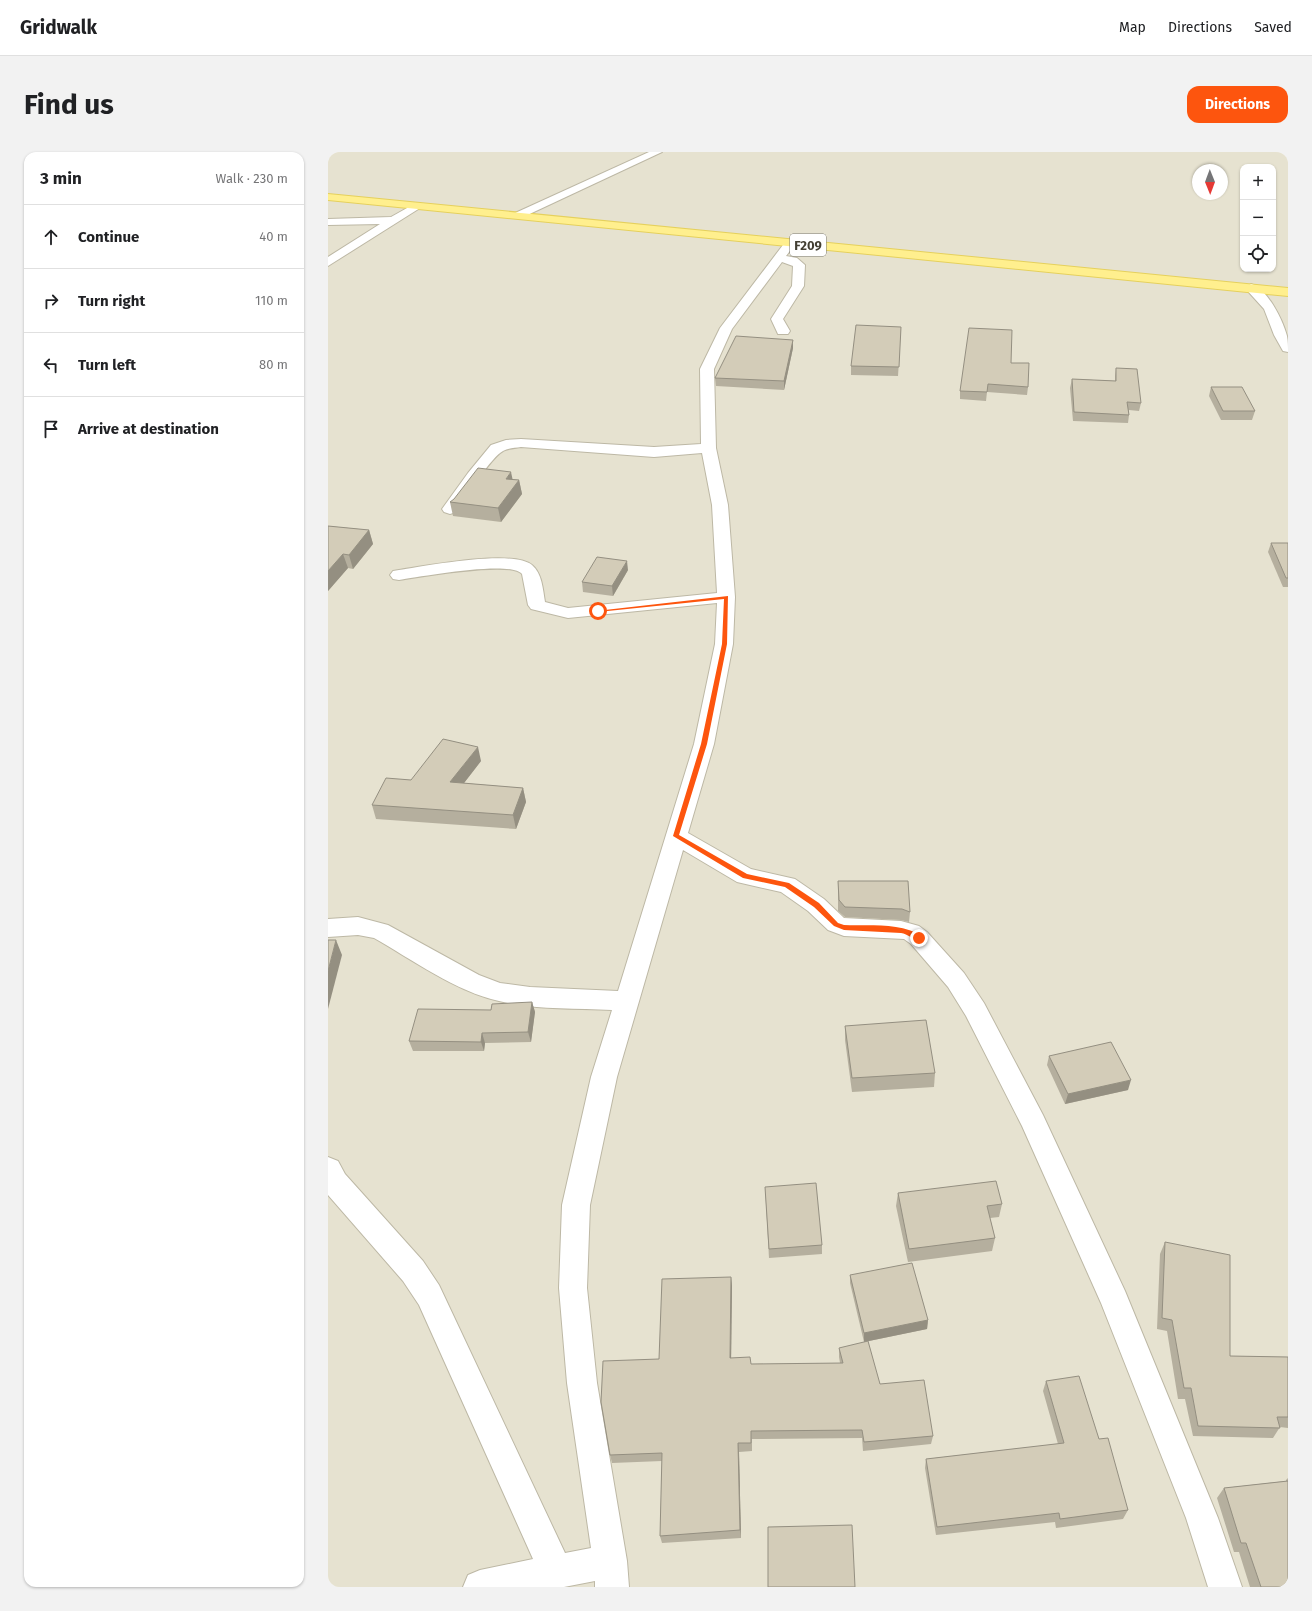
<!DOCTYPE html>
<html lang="en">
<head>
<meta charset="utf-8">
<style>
	body { margin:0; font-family:"Fira Sans",sans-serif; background:#f2f2f2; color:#202124 }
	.controls { position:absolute; right:12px; top:12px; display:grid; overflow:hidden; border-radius:8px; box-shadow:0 1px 3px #0004 }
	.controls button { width:36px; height:36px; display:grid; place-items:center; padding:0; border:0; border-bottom:1px solid #e0e0e0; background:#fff; color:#202124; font:20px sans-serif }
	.compass { position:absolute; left:864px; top:12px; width:36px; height:36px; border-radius:50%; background:#fff; box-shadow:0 1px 3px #0004; rotate:179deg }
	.stop { position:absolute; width:12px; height:12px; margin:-9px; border:3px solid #fd550e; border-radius:50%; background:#fff }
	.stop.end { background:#fd550e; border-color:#fff; box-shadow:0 1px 4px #0008 }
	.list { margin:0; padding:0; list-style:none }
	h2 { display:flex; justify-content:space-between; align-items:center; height:52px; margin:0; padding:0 16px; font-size:17px }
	h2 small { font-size:13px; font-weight:400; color:#757577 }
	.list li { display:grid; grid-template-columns:26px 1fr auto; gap:12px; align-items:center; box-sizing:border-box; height:64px; padding:0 16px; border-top:1px solid #e0e0e0 }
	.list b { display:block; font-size:15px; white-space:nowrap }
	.list em { font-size:13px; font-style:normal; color:#757577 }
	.icon { flex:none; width:22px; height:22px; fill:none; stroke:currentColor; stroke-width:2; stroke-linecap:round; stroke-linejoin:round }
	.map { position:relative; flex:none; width:960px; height:1435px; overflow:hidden; border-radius:12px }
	header { display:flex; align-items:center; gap:24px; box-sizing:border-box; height:56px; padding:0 20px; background:#fff; border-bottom:1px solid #e0e0e0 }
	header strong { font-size:19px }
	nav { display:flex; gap:22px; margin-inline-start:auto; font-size:14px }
	.intro { display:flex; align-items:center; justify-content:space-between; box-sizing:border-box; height:96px; padding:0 24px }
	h1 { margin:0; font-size:28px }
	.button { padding:10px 18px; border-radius:12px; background:#fd550e; color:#fff; font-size:14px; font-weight:700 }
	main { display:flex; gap:24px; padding:0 24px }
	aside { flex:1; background:#fff; border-radius:12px; box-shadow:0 1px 3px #0004 }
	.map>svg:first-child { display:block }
	.residential { fill:#e6e2d0; fill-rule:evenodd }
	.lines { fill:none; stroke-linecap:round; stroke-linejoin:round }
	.minor-casing { stroke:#bdb8a5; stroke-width:2 }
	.primary-casing { stroke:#e5d05d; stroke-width:2 }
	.minor { fill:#fff; fill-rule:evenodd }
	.primary { fill:#ffef8e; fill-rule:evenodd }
	.wall { fill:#b5af9e }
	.shaded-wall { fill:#948f81 }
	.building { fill:#d3ccb8; stroke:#948f81 }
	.route { fill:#fd550e }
	.labels { text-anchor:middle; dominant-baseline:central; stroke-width:4; stroke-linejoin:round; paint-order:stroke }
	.shield { fill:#fff; stroke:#7b7970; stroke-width:1 }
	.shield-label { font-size:13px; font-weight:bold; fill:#433f33 }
</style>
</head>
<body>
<header>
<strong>Gridwalk</strong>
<nav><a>Map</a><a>Directions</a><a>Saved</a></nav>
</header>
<div class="intro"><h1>Find us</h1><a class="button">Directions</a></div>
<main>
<aside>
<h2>3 min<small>Walk · 230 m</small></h2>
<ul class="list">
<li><svg class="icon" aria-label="ahead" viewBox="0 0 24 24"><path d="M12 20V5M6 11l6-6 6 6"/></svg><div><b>Continue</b></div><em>40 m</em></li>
<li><svg class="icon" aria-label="right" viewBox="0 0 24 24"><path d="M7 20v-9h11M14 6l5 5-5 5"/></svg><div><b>Turn right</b></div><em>110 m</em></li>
<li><svg class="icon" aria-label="left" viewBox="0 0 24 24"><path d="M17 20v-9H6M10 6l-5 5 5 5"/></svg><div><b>Turn left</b></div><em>80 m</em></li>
<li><svg class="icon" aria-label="arrive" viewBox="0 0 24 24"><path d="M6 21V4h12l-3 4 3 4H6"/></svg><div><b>Arrive at destination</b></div></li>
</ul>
</aside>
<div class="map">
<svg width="960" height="1435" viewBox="0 0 960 1435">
	<rect width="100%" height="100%" fill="#f2efe2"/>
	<path class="residential" d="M 0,0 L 960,0 L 960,1435 L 0,1435 ZM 915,15 L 945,15 L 945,117 L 915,117 ZM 870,18 L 894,18 L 894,42 L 870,42 Z"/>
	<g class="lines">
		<defs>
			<g id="minor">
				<path d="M 321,0 L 334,0 L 193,66 L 185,66 L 183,64 L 185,62 Z"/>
				<path d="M 88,51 L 92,52 L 93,54 L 92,56 L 0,114 L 0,105 L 52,72 L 0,73 L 0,67 L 63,65 Z"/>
				<path d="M 462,88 L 468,91 L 458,104 L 469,106 L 477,113 L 476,134 L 455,167 L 462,179 L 460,182 L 450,182 L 443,167 L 464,134 L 465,114 L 454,110 L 404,177 L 386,217 L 388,296 L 400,353 L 407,445 L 405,492 L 386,592 L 360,681 L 423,717 L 467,727 L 496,747 L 516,766 L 573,769 L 591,774 L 599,780 L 636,821 L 656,851 L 715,963 L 797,1139 L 890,1366 L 914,1435 L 880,1435 L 858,1366 L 773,1151 L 694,974 L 638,864 L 620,835 L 583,792 L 576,787 L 516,784 L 500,778 L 480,759 L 453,740 L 409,730 L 355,698 L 289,925 L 262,1053 L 259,1136 L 269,1231 L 299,1409 L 301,1435 L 267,1435 L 267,1429 L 236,1435 L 135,1435 L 140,1423 L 152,1418 L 205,1407 L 91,1153 L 75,1129 L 0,1043 L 0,1005 L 10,1009 L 17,1022 L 95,1109 L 111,1133 L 237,1401 L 263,1396 L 239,1231 L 231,1136 L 234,1053 L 263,925 L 284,858 C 247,856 207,858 171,849 C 129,840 83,807 46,786 L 30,783 L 0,785 L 0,767 L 30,765 L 60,773 L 151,823 L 172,831 L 202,835 L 290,839 L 366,592 L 387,492 L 389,451 L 240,466 L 203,457 L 200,453 L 194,422 C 183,408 91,425 71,428 L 65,427 L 62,423 L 65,419 L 71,418 C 97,414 185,397 204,413 C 214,421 215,438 217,450 L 240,456 L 389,441 L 384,353 L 374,301 L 326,305 L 193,295 C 187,296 180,296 175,299 C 163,305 136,348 128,360 L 122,362 L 116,360 L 114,357 L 140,321 L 163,293 L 178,288 L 193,287 L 326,295 L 373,292 L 372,217 L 392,176 L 458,89 Z"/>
				<path d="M 923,132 C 940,137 955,169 959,184 C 960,189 960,195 960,200 L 955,199 L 946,183 L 936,157 L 917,136 Z"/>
			</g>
			<path id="primary" d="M 0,42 L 960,136 L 960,144 L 0,48 Z"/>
		</defs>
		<use href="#minor" class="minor-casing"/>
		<use href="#primary" class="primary-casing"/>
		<use href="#minor" class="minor"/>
		<use href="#primary" class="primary"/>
	</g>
	<g class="wall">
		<path d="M 573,175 L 570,224 L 523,223 L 523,214 Z"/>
		<path d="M 465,188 L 465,196 L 456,238 L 388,234 L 387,226 Z"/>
		<path d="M 683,211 L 700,235 L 699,243 L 659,240 L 658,249 L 632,247 L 632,239 Z"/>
		<path d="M 788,216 L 813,251 L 811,259 L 801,258 L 801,263 L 800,271 L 745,269 L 742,236 L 744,227 L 787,229 L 787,224 Z"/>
		<path d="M 883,235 L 927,259 L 924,268 L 893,268 L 881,244 Z"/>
		<path d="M 184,327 L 191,328 L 194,342 L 173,370 L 125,364 L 122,350 Z"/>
		<path d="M 0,374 L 41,378 L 45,392 L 25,417 L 20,416 L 0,439 Z"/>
		<path d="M 943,391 L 960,391 L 960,435 L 955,435 L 940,400 Z"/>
		<path d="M 300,418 L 285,444 L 255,440 L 254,430 Z"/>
		<path d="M 153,609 L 136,631 L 195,636 L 198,650 L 188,677 L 48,667 L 44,653 L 83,628 Z"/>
		<path d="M 510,729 L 582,760 L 581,770 L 573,768 L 517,765 L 510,759 Z"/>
		<path d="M 204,850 L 207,860 L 203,890 L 157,891 L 156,899 L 85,899 L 81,889 L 163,858 Z"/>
		<path d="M 517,874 L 607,921 L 606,935 L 524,940 L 517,888 Z"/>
		<path d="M 721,904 L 800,938 L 737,952 L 719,913 Z"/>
		<path d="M 437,1035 L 494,1093 L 494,1102 L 441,1106 Z"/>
		<path d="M 570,1041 L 674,1052 L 671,1065 L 662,1066 L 667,1086 L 664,1099 L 580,1110 L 568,1054 Z"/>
		<path d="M 837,1090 L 902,1204 L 960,1205 L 960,1276 L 952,1275 L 945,1286 L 865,1284 L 857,1247 L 850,1247 L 839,1179 L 829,1177 L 832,1102 Z"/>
		<path d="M 522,1123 L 600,1168 L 599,1177 L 536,1190 L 522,1131 Z"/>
		<path d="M 403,1125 L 404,1134 L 403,1206 L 423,1212 L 512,1211 L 511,1205 L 511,1196 L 552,1232 L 605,1284 L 603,1292 L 535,1299 L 534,1286 L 424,1287 L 424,1299 L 411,1300 L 413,1386 L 334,1391 L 332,1384 L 334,1309 L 284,1311 L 282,1303 L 331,1207 Z"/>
		<path d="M 718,1229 L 771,1287 L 800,1358 L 795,1367 L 728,1376 L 727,1370 L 608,1383 L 597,1316 L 598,1307 L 730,1292 L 715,1239 Z"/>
		<path d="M 960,1326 L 960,1435 L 922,1435 L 911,1400 L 906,1400 L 889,1346 L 896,1336 L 958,1329 L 958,1328 Z"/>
	</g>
	<g class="shaded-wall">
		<path d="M 465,188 L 465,196 L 456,238 L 456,229 Z"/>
		<path d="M 183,320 L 186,334 L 178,327 Z"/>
		<path d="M 191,328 L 194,342 L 173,370 L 170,356 Z"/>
		<path d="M 41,378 L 45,392 L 25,417 L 21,403 Z"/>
		<path d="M 15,402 L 20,416 L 0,439 L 0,419 Z"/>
		<path d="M 299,409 L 300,418 L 285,444 L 284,434 Z"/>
		<path d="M 150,595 L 153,609 L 126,644 L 122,630 Z"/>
		<path d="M 195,636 L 198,650 L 188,677 L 185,663 Z"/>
		<path d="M 8,788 L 14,803 L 0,857 L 0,819 Z"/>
		<path d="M 204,850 L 207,860 L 203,890 L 200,880 Z"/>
		<path d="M 154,881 L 157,891 L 156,899 L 153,890 Z"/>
		<path d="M 803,928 L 800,938 L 737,952 L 740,942 Z"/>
		<path d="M 403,1125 L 404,1134 L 403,1215 L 402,1206 Z"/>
		<path d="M 600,1168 L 599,1177 L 536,1190 L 536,1181 Z"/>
		<path d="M 410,1291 L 411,1300 L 413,1386 L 412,1378 Z"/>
	</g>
	<g class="building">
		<path d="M 528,173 L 573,175 L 571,215 L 523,214 Z"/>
		<path d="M 641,176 L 684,178 L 683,211 L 701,211 L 700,235 L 660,232 L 659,240 L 632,239 Z"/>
		<path d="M 408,184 L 465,188 L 456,229 L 387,226 Z"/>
		<path d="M 788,216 L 809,217 L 813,251 L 799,250 L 801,263 L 746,260 L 744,227 L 788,229 Z"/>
		<path d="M 883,235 L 914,235 L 927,259 L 895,259 Z"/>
		<path d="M 150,316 L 183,320 L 178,327 L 191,328 L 170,356 L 122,350 L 126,347 Z"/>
		<path d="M 0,374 L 41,378 L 21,403 L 15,402 L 0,419 Z"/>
		<path d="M 943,391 L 960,391 L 960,426 L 958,426 Z"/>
		<path d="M 269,405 L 299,409 L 284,434 L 254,430 Z"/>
		<path d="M 115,587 L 150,595 L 122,630 L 195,636 L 185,663 L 44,653 L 58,626 L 83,628 Z"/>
		<path d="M 510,729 L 580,729 L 582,760 L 574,757 L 517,755 L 511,748 Z"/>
		<path d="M 0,788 L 8,788 L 0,819 Z"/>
		<path d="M 204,850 L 200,880 L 154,881 L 153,890 L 81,889 L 90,857 L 163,858 L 164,852 Z"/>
		<path d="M 598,868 L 607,921 L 524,926 L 517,874 Z"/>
		<path d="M 783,890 L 803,928 L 740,942 L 721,904 Z"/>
		<path d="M 668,1029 L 674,1052 L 659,1054 L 667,1086 L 581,1097 L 570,1041 Z"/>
		<path d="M 488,1031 L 494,1093 L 441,1097 L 437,1035 Z"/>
		<path d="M 837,1090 L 902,1103 L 902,1204 L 960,1205 L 960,1265 L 949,1265 L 952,1276 L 870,1274 L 863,1236 L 856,1236 L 844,1168 L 834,1166 Z"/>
		<path d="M 584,1111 L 600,1168 L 536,1181 L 522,1123 Z"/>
		<path d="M 403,1125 L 402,1206 L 422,1205 L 423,1212 L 515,1211 L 511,1196 L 540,1189 L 552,1232 L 596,1228 L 605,1284 L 536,1290 L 534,1278 L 423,1279 L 423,1291 L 410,1291 L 412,1378 L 332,1384 L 334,1301 L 282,1303 L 273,1250 L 275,1209 L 331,1207 L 334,1127 Z"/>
		<path d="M 751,1224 L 771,1287 L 780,1286 L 800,1358 L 732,1367 L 731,1361 L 609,1375 L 598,1307 L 736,1291 L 718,1229 Z"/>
		<path d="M 960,1329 L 960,1435 L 933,1435 L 918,1391 L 913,1391 L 896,1336 Z"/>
		<path d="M 524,1373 L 527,1435 L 440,1435 L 440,1375 Z"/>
	</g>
	<path class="route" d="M 400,444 L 399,492 L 379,592 L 351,683 L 419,722 L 461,731 L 491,751 L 510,771 L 516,773 C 541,774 573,770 594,784 L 594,788 C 587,789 580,782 573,781 L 516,778 L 506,774 L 486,755 L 457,735 L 415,726 L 345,684 L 373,592 L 394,492 L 396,447 L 270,460 L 268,459 Z"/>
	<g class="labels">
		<rect class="shield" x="462" y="82" width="36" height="22" rx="3"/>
		<g class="shield-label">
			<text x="480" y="93">F209</text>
		</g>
	</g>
</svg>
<div class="controls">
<button>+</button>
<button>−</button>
<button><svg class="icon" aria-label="locate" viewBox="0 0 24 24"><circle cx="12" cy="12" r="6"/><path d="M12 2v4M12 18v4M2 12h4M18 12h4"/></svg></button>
</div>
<svg class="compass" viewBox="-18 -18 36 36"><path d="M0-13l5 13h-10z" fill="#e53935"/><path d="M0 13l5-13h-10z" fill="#757577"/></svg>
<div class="stop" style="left:270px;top:459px"></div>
<div class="stop end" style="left:591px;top:786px"></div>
</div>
</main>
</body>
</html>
